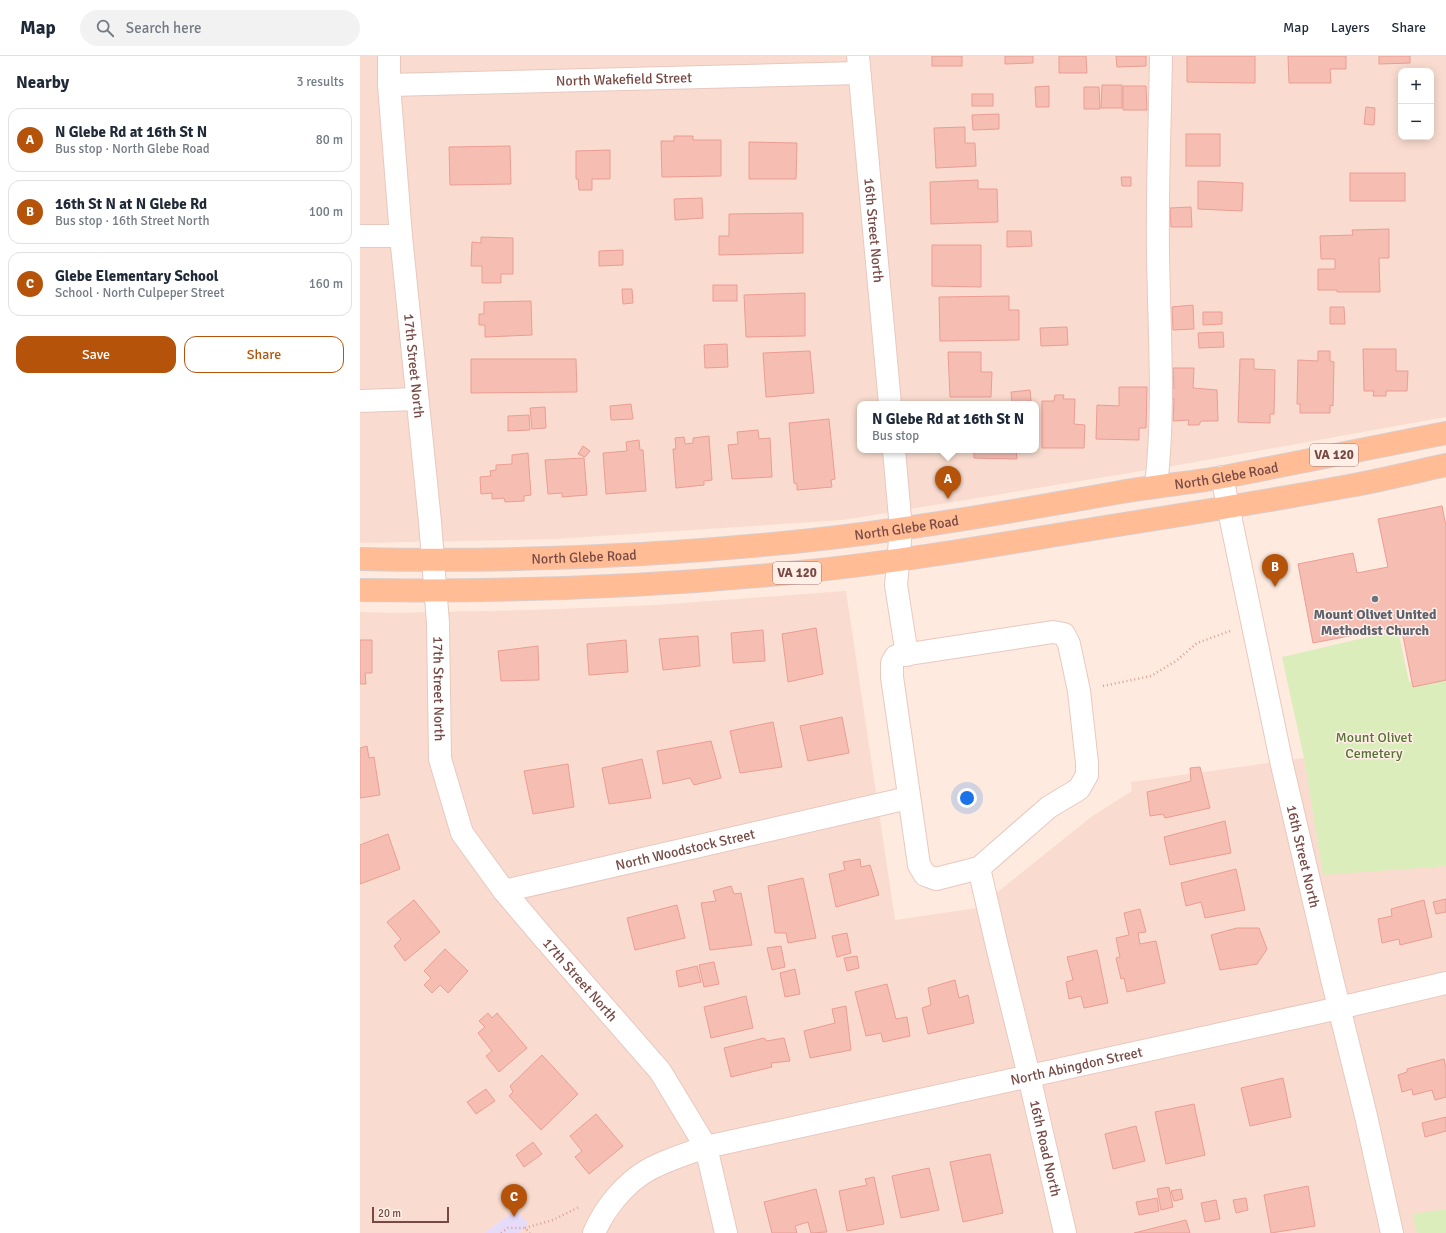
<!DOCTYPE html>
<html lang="en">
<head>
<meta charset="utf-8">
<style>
	body { margin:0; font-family:Signika,sans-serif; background:#f2f2f3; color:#1f2937 }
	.controls { position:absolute; right:12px; top:12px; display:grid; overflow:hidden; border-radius:8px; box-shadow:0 2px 10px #0003 }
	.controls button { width:36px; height:36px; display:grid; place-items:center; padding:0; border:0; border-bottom:1px solid #e0e1e3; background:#fff; color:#1f2937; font:20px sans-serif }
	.scale { position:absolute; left:12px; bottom:10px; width:77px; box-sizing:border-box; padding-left:4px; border:2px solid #774944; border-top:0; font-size:11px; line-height:14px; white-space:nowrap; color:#774944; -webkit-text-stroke:3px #ffefe7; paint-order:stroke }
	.you { position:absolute; left:607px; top:742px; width:14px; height:14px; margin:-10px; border:3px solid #fff; border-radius:50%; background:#1a73e8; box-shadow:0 0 0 6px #1a73e833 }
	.badge { display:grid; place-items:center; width:26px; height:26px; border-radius:50%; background:#b45309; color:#fff; font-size:13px; font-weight:700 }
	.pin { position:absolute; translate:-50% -33px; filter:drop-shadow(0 1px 2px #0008) }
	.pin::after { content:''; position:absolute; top:21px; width:14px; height:12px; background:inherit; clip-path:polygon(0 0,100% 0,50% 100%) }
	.popup { position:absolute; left:497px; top:345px; width:182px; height:52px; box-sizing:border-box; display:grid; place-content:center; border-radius:8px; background:#fff; filter:drop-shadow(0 1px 3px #0005); font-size:13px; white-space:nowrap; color:#747a83 }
	.popup b { font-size:15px; color:#1f2937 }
	.popup::after { content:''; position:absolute; left:50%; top:100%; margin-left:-8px; border:8px solid transparent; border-top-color:#fff }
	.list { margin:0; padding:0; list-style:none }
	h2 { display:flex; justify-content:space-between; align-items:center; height:52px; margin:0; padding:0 16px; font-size:17px }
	h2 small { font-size:13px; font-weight:400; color:#747a83 }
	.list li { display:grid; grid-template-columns:26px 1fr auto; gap:12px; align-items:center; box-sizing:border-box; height:64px; margin:0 8px 8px; padding:0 8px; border:1px solid #e0e1e3; border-radius:12px }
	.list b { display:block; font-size:15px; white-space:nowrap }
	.list p { margin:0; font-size:13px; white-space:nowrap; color:#747a83 }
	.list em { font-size:13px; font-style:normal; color:#747a83 }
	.actions { display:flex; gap:8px; padding:12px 16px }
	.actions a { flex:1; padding:9px 0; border:1px solid #b45309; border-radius:12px; text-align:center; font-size:14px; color:#b45309 }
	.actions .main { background:#b45309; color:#fff }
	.icon { flex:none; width:22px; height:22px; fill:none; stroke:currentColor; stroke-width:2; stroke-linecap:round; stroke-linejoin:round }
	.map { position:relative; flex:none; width:1086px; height:1177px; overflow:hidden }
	header { display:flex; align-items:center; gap:24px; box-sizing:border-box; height:56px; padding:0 20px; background:#fff; border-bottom:1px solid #e0e1e3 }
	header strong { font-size:19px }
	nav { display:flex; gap:22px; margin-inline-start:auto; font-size:14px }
	.search { width:280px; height:36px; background:#f2f2f3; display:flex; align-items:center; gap:10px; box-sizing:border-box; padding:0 14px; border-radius:22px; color:#747a83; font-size:15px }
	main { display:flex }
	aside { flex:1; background:#fff }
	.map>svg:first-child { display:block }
	.residential { fill:#f9dccf; fill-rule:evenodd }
	.education { fill:#e7dbfa }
	.green { fill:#dcedbc }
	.building { fill:#f6bdb3; stroke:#eb9d92 }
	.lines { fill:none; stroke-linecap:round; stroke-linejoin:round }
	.minor-casing { stroke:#e8c8bf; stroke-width:24 }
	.major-casing { stroke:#d9cccb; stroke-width:24 }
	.path { stroke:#dba097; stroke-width:2.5; stroke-dasharray:1 3; stroke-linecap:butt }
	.minor { stroke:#fff; stroke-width:22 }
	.major { stroke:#ffbc95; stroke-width:22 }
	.worship-dot { fill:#6b7280; stroke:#ffefe7; stroke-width:1.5 }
	.labels { text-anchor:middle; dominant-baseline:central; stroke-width:3; stroke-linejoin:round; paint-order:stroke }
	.shield { fill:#ffefe7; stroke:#a07b75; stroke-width:1 }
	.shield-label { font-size:13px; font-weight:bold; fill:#774944 }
	.street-label { font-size:14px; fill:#774944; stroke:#ffefe7 }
	.worship-label { font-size:14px; font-weight:bold; fill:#5b616d; stroke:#ffefe7 }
	.park-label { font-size:14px; fill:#577237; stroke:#ffefe7 }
</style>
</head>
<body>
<header>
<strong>Map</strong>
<div class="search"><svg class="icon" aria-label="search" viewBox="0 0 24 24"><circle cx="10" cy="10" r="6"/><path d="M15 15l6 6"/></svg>Search here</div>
<nav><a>Map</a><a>Layers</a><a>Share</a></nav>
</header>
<main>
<aside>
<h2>Nearby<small>3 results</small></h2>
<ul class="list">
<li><span class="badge">A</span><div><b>N Glebe Rd at 16th St N</b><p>Bus stop · North Glebe Road</p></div><em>80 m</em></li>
<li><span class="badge">B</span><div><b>16th St N at N Glebe Rd</b><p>Bus stop · 16th Street North</p></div><em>100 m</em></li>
<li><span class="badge">C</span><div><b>Glebe Elementary School</b><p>School · North Culpeper Street</p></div><em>160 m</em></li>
</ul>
<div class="actions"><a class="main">Save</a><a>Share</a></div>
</aside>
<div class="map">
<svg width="1086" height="1177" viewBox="0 0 1086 1177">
	<rect width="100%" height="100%" fill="#feeade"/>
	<g class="residential">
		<path d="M 0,0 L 1086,0 L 1086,361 L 830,407 L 483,464 L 195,483 L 0,487 ZM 1041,15 L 1071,15 L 1071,81 L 1041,81 ZM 500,348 L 676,348 L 676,394 L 500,394 Z"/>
		<path d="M 486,535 L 535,864 L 617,852 L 634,839 L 731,761 L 772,735 L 771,726 L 944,702 L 963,818 L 1086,810 L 1086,1177 L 158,1177 L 165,1172 L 156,1154 L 124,1177 L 0,1177 L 0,556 L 29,557 L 173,554 L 296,549 Z"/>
	</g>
	<path class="education" d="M 156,1154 L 168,1167 L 165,1172 L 158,1177 L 124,1177 Z"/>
	<g class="green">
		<path d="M 1038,574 L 1049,626 L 1086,620 L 1086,810 L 963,819 L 944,702 L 922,601 Z"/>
		<path d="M 1086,1153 L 1086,1177 L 1057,1177 L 1053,1158 Z"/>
	</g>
	<g class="building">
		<rect x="572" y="0" width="30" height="10"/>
		<path d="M 645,0 L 673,0 L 673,7 L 645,8 Z"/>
		<path d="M 699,0 L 726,0 L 727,17 L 699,17 Z"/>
		<path d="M 756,0 L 786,0 L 786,10 L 757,11 Z"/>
		<path d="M 827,0 L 895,0 L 895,27 L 827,26 Z"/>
		<path d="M 928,0 L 986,0 L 986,13 L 970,13 L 971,27 L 929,27 Z"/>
		<path d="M 1019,0 L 1050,0 L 1050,7 L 1019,8 Z"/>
		<path d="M 742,29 L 762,29 L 762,52 L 741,52 Z"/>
		<path d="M 689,30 L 689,51 L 676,51 L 675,31 Z"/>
		<path d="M 763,30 L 786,30 L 787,54 L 763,54 Z"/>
		<path d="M 724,31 L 739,31 L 740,53 L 724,53 Z"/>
		<rect x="612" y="38" width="21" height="12"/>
		<path d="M 1006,51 L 1015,52 L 1014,69 L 1004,68 Z"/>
		<path d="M 639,58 L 639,73 L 613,74 L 612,59 Z"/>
		<path d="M 605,71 L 605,87 L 615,87 L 616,110 L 576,112 L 574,72 Z"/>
		<rect x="826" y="78" width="34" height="32"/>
		<path d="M 314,80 L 333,80 L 333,84 L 361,84 L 361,120 L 302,121 L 301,85 L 314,85 Z"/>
		<path d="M 389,86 L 437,87 L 436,123 L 389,123 Z"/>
		<path d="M 150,90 L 151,128 L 90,129 L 89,91 Z"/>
		<path d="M 250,94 L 250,123 L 232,123 L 232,134 L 219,134 L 218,123 L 216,123 L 216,95 Z"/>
		<rect x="990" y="117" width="55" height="28"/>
		<path d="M 761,121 L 771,121 L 771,130 L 762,130 Z"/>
		<path d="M 618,124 L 618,133 L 637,133 L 638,166 L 571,168 L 570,126 Z"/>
		<path d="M 838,125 L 883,127 L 882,155 L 838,153 Z"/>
		<path d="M 342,142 L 343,162 L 315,164 L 314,143 Z"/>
		<path d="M 831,151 L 832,171 L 811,171 L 810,152 Z"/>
		<path d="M 443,157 L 443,197 L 359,199 L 359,180 L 369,180 L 369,158 Z"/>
		<path d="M 1029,173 L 1029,202 L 1019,202 L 1020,236 L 977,236 L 977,234 L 958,234 L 958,213 L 975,213 L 975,203 L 961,203 L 960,180 L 993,179 L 992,174 Z"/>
		<path d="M 647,175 L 671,175 L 672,190 L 647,191 Z"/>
		<path d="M 121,181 L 153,182 L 153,218 L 141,218 L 141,227 L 122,227 L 122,210 L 111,210 L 112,186 L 121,187 Z"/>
		<path d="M 572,189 L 621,189 L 621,231 L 572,230 Z"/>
		<path d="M 263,194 L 263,209 L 239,210 L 239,195 Z"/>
		<rect x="353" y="229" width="24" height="16"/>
		<path d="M 262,233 L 272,233 L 273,247 L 263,248 Z"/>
		<path d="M 445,237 L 445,280 L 386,281 L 384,239 Z"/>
		<path d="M 649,240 L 649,254 L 659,254 L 659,284 L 580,285 L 579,241 Z"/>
		<path d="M 171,245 L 172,279 L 125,281 L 125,269 L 119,269 L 119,258 L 124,258 L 124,246 Z"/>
		<path d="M 833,249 L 834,273 L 813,274 L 812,251 Z"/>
		<path d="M 970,251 L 984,251 L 985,268 L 970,268 Z"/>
		<path d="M 843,256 L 862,256 L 862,268 L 843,269 Z"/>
		<path d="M 707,271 L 708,289 L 681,290 L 680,272 Z"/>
		<path d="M 863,276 L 864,291 L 839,292 L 838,277 Z"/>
		<path d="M 367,288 L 368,311 L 345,312 L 344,289 Z"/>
		<path d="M 1003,293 L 1036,293 L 1036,315 L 1048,315 L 1047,335 L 1026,335 L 1026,340 L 1013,340 L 1014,335 L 1004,335 Z"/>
		<path d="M 450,295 L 454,337 L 406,341 L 403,297 Z"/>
		<path d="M 958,295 L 970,295 L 970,305 L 974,306 L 973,350 L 970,349 L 970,357 L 940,357 L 940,348 L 937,348 L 938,304 L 958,305 Z"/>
		<path d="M 588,296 L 621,296 L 621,316 L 632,316 L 631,341 L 590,341 Z"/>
		<path d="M 111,303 L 216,303 L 217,336 L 111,337 Z"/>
		<path d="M 880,303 L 894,303 L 894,313 L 915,314 L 914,358 L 910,358 L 910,367 L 878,366 Z"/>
		<path d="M 813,312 L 834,312 L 833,332 L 857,334 L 858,365 L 841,365 L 839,369 L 828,369 L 829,364 L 813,365 L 814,343 L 810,342 L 810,332 L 814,332 Z"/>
		<path d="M 759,331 L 787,331 L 786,372 L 779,372 L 779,384 L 736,383 L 737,349 L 759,350 Z"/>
		<path d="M 670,334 L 671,345 L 652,347 L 651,336 Z"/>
		<path d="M 695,339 L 704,339 L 703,343 L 715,343 L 714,368 L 725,369 L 724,392 L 682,392 L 682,345 L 694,345 Z"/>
		<path d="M 271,348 L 273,363 L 251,364 L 250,350 Z"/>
		<path d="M 185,351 L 186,372 L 172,373 L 170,352 Z"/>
		<path d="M 169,359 L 170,374 L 148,375 L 148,360 Z"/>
		<path d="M 469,363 L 475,423 L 471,424 L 472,431 L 437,434 L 437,428 L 434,427 L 429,367 Z"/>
		<path d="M 398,374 L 399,383 L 410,382 L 412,421 L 372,423 L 368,389 L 378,388 L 377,376 Z"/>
		<path d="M 349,380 L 352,424 L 344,425 L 344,429 L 316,432 L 313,393 L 316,393 L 315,382 L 324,381 L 325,388 L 333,387 L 333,382 Z"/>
		<path d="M 279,384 L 280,394 L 283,394 L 286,435 L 246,438 L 243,397 L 267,395 L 266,386 Z"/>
		<path d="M 223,390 L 230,395 L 225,401 L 218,398 Z"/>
		<path d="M 614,394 L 656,394 L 657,403 L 614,402 Z"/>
		<path d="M 168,397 L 171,439 L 164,440 L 164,445 L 145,446 L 144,442 L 132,443 L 132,437 L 121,438 L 120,421 L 131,420 L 130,415 L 136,414 L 136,409 L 152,408 L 152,399 Z"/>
		<path d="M 224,402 L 227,439 L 202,441 L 202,437 L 188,438 L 185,404 Z"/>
		<path d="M 1082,450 L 1086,470 L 1086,624 L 1053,631 L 1041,570 L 953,587 L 938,508 L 993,497 L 997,517 L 1028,511 L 1018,463 Z"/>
		<path d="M 456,572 L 463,618 L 428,626 L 422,578 Z"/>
		<path d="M 403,574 L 405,605 L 373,607 L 371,577 Z"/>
		<path d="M 338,580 L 340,610 L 303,614 L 299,583 Z"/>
		<path d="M 0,584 L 12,584 L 12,617 L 5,617 L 6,628 L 0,628 Z"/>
		<path d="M 266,584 L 268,616 L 229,619 L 227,588 Z"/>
		<path d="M 178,590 L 179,624 L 141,625 L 138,595 Z"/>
		<path d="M 482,661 L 489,697 L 448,705 L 440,670 Z"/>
		<path d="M 413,666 L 422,711 L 380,717 L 370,675 Z"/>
		<path d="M 351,685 L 361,722 L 334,729 L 330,722 L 303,728 L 297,695 Z"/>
		<path d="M 7,690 L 9,702 L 14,701 L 20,739 L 0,742 L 0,692 Z"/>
		<path d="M 282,703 L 291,742 L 249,748 L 242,712 Z"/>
		<path d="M 208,708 L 214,751 L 173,758 L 164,715 Z"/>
		<path d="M 840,711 L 850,752 L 805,762 L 803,758 L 790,760 L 787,736 L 831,725 L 830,712 Z"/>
		<path d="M 865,765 L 871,797 L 810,809 L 804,781 Z"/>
		<path d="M 28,778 L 40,813 L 0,828 L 0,789 Z"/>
		<path d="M 500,803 L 501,811 L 510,809 L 519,839 L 476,851 L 469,818 L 485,814 L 483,806 Z"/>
		<path d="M 876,813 L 885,854 L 845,862 L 841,846 L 826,850 L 821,827 Z"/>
		<path d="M 443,822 L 456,882 L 428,887 L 426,877 L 415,877 L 408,830 Z"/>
		<path d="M 371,830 L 374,838 L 381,837 L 392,889 L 350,894 L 341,847 L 356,845 L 353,835 Z"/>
		<path d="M 1086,843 L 1086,856 L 1076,858 L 1073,846 Z"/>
		<path d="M 54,844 L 80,876 L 45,905 L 34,890 L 41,883 L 27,866 Z"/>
		<path d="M 1064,844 L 1072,881 L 1040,889 L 1039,883 L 1022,887 L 1018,863 L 1032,860 L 1031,853 Z"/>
		<path d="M 317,849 L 325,882 L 275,894 L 267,862 Z"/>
		<path d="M 780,853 L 786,876 L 778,877 L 780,888 L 796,885 L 805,927 L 767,936 L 764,922 L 761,923 L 756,902 L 760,901 L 756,882 L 769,879 L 764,857 Z"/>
		<path d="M 877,872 L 899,872 L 907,893 L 897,908 L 860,914 L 851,879 Z"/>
		<path d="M 487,877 L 491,897 L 477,901 L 472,880 Z"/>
		<path d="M 421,890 L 425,911 L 412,914 L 407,892 Z"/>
		<path d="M 85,893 L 108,915 L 88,937 L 80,929 L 72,937 L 64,929 L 71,922 L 64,915 Z"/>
		<path d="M 737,894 L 748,947 L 724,952 L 721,940 L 709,943 L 706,926 L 713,924 L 707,901 Z"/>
		<path d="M 497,900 L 499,912 L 487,915 L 484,902 Z"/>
		<path d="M 354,906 L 359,928 L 344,931 L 339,909 Z"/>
		<path d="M 337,910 L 341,926 L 319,931 L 316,915 Z"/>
		<path d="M 435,913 L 440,938 L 425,941 L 420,917 Z"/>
		<path d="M 595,924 L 599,942 L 608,939 L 614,967 L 568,978 L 562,952 L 571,949 L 568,932 Z"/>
		<path d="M 527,928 L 536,963 L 547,961 L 550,980 L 523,986 L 521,977 L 506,980 L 495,936 Z"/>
		<path d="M 386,940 L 393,972 L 351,982 L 344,951 Z"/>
		<path d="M 486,950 L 491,994 L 450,1002 L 444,975 L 475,967 L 472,953 Z"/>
		<path d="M 128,957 L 132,962 L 137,957 L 167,992 L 139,1016 L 126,1000 L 132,995 L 118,977 L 125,971 L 119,965 Z"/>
		<path d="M 404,982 L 407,985 L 424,982 L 430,1005 L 411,1007 L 412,1011 L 371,1021 L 364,992 Z"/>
		<path d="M 182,999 L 218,1038 L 181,1074 L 149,1040 L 153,1036 L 150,1030 Z"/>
		<path d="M 1084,1003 L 1086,1012 L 1086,1041 L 1075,1044 L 1072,1034 L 1053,1039 L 1052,1033 L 1042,1036 L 1038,1019 L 1047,1016 L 1047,1013 Z"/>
		<path d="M 923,1022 L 931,1061 L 890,1070 L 881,1032 Z"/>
		<path d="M 126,1033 L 135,1045 L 116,1058 L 107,1046 Z"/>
		<path d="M 834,1048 L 845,1099 L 806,1108 L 795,1056 Z"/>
		<path d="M 236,1058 L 263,1090 L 229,1118 L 215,1101 L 222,1095 L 210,1080 Z"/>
		<path d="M 1086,1061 L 1086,1075 L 1065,1081 L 1062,1067 Z"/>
		<path d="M 776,1070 L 785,1105 L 753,1113 L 745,1078 Z"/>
		<path d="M 173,1086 L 182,1098 L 164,1111 L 156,1099 Z"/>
		<path d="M 630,1098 L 643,1157 L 603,1166 L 590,1106 Z"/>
		<path d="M 569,1112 L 579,1154 L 541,1162 L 532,1120 Z"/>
		<path d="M 514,1121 L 524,1168 L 487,1175 L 479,1135 L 507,1129 L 505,1123 Z"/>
		<path d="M 948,1130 L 955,1170 L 911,1177 L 904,1139 Z"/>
		<path d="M 809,1131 L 813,1151 L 801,1154 L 797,1133 Z"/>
		<path d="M 456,1133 L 467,1176 L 451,1177 L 448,1166 L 435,1170 L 437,1177 L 412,1177 L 404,1146 Z"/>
		<path d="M 821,1133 L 823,1143 L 814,1145 L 811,1135 Z"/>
		<path d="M 797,1142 L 799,1155 L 779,1159 L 776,1146 Z"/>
		<path d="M 886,1142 L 888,1154 L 876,1157 L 873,1144 Z"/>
		<path d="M 856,1144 L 860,1163 L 845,1166 L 841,1147 Z"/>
		<path d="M 826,1164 L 830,1177 L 774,1177 Z"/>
	</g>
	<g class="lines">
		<defs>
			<g id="minor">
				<path id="s1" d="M 29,0 L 29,29 L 41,180 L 70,466 L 78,567 L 80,703 L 102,777 L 144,835 L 183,881 L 300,1015 L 346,1091 L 366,1177"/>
				<path id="s2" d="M 498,0 L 530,348"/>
				<path id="s3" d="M 29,29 L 499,17"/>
				<path d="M 0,180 L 41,180"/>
				<path d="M 0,345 L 57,343"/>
				<path d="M 534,394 L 541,473 L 536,529 L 547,599"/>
				<path id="s4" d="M 862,421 L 922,709 L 973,927 L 1006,1060 L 1032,1177"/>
				<path d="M 796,430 C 805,353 799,275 798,197 C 797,132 800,66 801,0"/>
				<path d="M 693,576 L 704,578 L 709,588 L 719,635 L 727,707 L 727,719 L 719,733 L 689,751 L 619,812 L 576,823 L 565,819 L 559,809 L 532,621 L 532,607 L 536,600 Z"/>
				<path id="s5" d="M 619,812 L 637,890 L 669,1020 L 705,1177"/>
				<path id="s6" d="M 144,835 L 548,742"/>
				<path id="s7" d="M 234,1177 C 244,1153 265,1127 288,1114 C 306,1104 326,1098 346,1091 L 979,952 L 1086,927"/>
			</g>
			<g id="major">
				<path id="s8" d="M 0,503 C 141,506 283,501 423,487 C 537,476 649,456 761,436 C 795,430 830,427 864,421 C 938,407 1012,392 1086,377"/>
				<path d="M 0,534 C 147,536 294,531 440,516 C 540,506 640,488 739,472 C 823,459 906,445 989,430 C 1022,424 1054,416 1086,409"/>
			</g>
		</defs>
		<use href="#minor" class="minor-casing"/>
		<use href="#major" class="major-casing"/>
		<g class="path">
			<path d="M 743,630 L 791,620 L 816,605 L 837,587 L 870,575"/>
			<path d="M 165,1172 L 193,1164 L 219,1151"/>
			<path d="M 141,1177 L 148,1172 L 165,1172 L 170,1177"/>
		</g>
		<use href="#minor" class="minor"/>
		<use href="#major" class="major"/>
	</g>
	<circle class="worship-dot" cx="1015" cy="543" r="4"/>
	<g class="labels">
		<g class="shield">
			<rect x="950" y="388" width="48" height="22" rx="3"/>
			<rect x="413" y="506" width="48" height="22" rx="3"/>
		</g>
		<g class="shield-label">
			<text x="974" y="399">VA 120</text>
			<text x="437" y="517">VA 120</text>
		</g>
		<g class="street-label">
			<text stroke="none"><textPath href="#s3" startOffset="235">North Wakefield Street</textPath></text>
			<text stroke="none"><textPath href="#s2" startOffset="175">16th Street North</textPath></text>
			<text stroke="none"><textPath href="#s1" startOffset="311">17th Street North</textPath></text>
			<text stroke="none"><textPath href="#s8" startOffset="872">North Glebe Road</textPath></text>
			<text stroke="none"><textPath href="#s8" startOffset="548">North Glebe Road</textPath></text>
			<text stroke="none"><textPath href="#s8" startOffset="224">North Glebe Road</textPath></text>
			<text stroke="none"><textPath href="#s1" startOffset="635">17th Street North</textPath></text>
			<text stroke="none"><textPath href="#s6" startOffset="186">North Woodstock Street</textPath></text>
			<text stroke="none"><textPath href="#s4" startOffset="388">16th Street North</textPath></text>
			<text stroke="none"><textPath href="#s1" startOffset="971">17th Street North</textPath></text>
			<text stroke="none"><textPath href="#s7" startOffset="526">North Abingdon Street</textPath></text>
			<text stroke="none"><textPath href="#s5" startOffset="288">16th Road North</textPath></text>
		</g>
		<g class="worship-label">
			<text x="1015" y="558">Mount Olivet United<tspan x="1015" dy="16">Methodist Church</tspan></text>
		</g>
		<g class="park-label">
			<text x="1014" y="681">Mount Olivet<tspan x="1014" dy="16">Cemetery</tspan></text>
		</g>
	</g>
</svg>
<div class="controls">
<button>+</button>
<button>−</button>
</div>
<div class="scale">20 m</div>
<div class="you"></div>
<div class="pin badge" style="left:588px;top:443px">A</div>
<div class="popup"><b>N Glebe Rd at 16th St N</b>Bus stop</div>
<div class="pin badge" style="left:915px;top:531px">B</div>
<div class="pin badge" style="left:154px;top:1161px">C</div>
</div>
</main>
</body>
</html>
